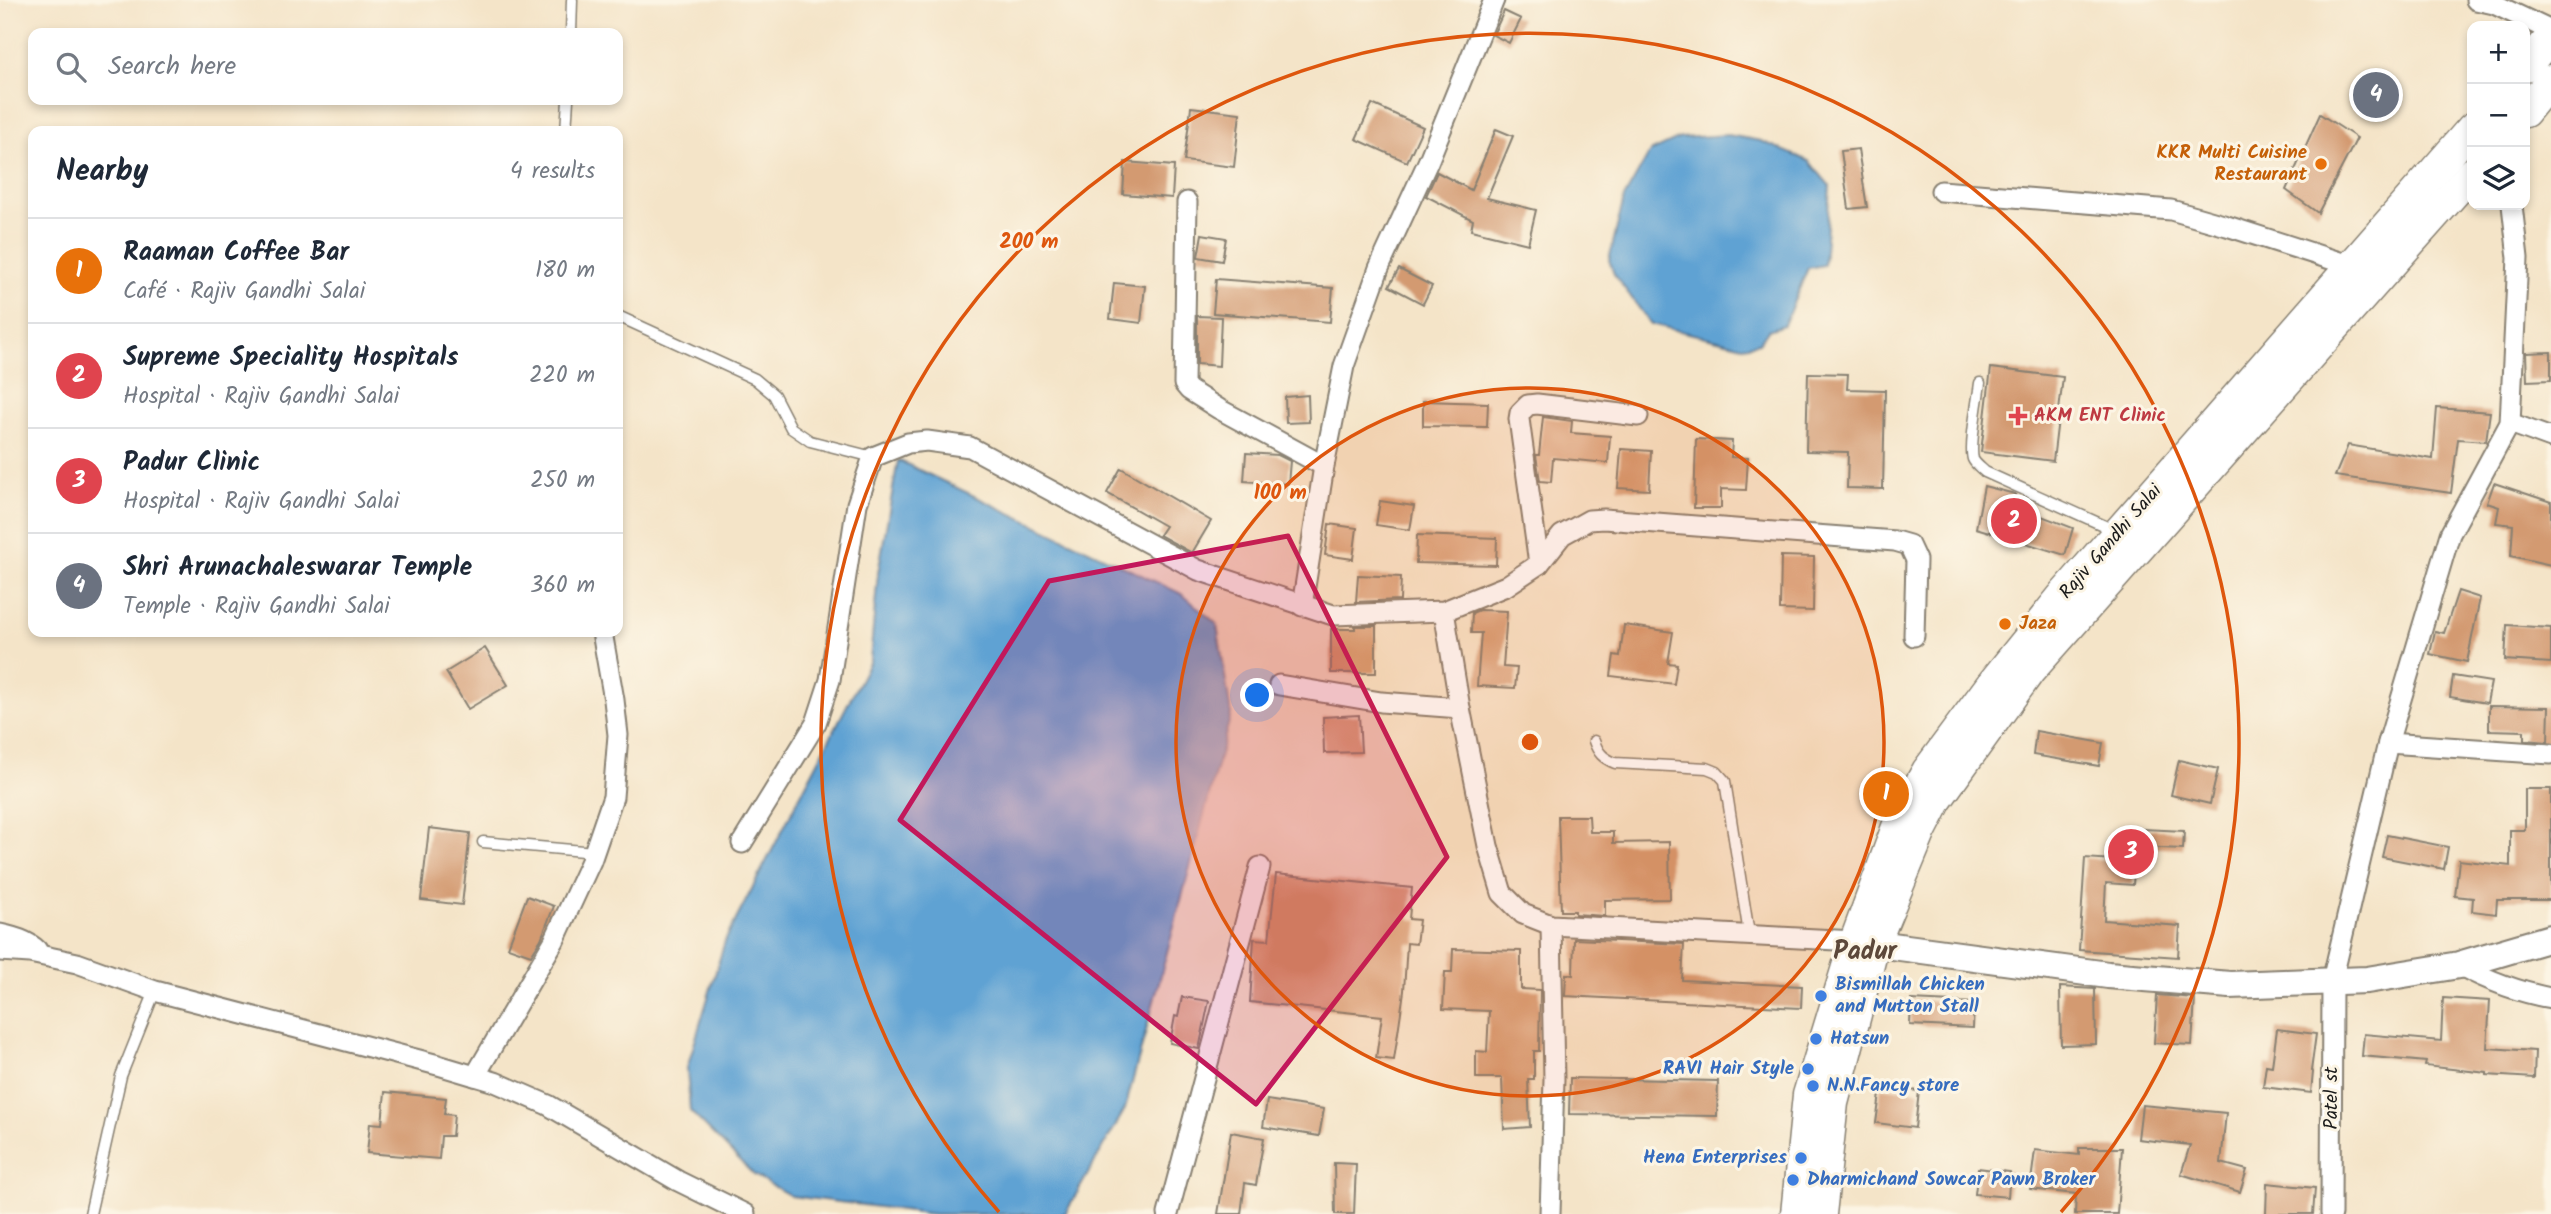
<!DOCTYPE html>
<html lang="en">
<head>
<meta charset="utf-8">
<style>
	body { margin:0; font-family:Kalam,sans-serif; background:#f2f2f3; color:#1f2937 }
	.controls { position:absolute; right:21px; top:21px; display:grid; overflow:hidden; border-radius:14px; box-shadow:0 4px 10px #0003 }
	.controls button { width:63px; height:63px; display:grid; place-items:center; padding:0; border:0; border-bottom:2px solid #e0e1e3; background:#fff; color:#1f2937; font:35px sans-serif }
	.you { position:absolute; left:1258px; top:696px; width:24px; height:24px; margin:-18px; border:5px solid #fff; border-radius:50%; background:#1a73e8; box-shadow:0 0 0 10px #1a73e833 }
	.badge { display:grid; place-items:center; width:46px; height:46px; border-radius:50%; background:#d93025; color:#fff; font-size:23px; font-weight:700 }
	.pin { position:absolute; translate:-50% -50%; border:4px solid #fff; box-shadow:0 2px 7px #0006 }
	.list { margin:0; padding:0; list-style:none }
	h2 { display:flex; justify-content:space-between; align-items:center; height:91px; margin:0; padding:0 28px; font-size:30px }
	h2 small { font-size:23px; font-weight:400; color:#747a83 }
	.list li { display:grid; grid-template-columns:46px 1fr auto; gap:21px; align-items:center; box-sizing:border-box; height:105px; padding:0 28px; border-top:2px solid #e0e1e3 }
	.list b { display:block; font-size:26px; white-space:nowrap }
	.list p { margin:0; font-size:23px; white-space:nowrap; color:#747a83 }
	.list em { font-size:23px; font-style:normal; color:#747a83 }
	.icon { flex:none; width:38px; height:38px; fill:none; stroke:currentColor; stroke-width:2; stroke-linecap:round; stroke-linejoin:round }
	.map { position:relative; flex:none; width:2551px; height:1214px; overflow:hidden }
	.search { position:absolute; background:#fff; box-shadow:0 4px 10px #0003; left:28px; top:28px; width:595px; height:77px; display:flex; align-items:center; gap:18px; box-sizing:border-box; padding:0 24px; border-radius:14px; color:#747a83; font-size:26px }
	.panel { position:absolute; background:#fff; box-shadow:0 4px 10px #0003; left:28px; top:126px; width:595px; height:511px; border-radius:14px }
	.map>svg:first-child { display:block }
	.water { fill:#5fa2d3; stroke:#3e5f78; stroke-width:2 }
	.building { fill:#d39a71 }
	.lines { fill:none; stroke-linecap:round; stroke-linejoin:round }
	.lane-casing { stroke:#888072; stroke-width:13 }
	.street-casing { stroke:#888072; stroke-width:23 }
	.secondary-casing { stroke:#888072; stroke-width:30 }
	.primary-casing { stroke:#888072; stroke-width:33 }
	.lane { stroke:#fff; stroke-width:10 }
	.street { stroke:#fff; stroke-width:19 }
	.secondary { stroke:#fff; stroke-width:26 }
	.primary { stroke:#fff; stroke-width:30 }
	.marked { fill:#c2185b; fill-opacity:0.2; stroke:#c2185b; stroke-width:5; stroke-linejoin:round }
	.ring { fill:none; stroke:#de560d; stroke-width:3.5 }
	.food-dot { fill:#e8710a; stroke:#fcf5e5; stroke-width:2.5 }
	.health-dot { fill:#e0444e; stroke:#fcf5e5; stroke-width:2.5 }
	.shop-dot { fill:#3f7fe0; stroke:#fcf5e5; stroke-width:2.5 }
	.labels { text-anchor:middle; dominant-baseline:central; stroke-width:6; stroke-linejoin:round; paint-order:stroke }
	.food-label { font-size:19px; font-weight:bold; fill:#c56008; stroke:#fcf5e5; text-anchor:end }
	.health-label { font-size:19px; font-weight:bold; fill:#be3a42; stroke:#fcf5e5; text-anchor:start }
	.street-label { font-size:19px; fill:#1c1c1c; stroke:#fcf5e5 }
	.shop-label { font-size:19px; font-weight:bold; fill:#366cbe; stroke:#fcf5e5; text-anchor:start }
	.district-label { font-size:26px; font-weight:bold; fill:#5c483a; stroke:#fcf5e5 }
	.centre { fill:#de560d; stroke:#fcf5e5; stroke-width:3.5 }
	.ring-label { font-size:21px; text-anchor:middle; font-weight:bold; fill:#de560d; stroke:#fcf5e5; stroke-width:6; stroke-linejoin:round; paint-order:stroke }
</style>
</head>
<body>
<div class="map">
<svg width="2551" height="1214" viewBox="0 0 2551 1214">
	<rect width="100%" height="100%" fill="#fcf5e5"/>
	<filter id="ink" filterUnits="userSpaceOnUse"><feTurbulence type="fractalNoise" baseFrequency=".0143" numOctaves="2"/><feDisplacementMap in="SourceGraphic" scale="14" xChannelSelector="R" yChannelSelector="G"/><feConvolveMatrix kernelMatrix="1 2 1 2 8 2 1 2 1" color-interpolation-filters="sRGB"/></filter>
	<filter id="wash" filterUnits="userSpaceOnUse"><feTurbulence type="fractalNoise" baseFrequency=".00686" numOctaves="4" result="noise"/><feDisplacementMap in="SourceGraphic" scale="28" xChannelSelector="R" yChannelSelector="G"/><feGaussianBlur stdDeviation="1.57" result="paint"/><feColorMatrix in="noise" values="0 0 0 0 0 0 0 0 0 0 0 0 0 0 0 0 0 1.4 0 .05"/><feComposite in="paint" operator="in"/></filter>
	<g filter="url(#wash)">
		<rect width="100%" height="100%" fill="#f4e4c8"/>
		<g class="water">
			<path d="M 1728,135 L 1761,141 L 1809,161 L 1830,186 L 1824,265 L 1808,268 L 1784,325 L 1768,330 L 1759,343 L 1743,346 L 1651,324 L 1614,274 L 1609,260 L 1624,198 L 1650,152 L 1680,138 Z"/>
			<path d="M 898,460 L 1182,594 L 1217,624 L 1231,714 L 1125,1109 L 1065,1214 L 934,1214 L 791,1196 L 754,1175 L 690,1111 L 687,1068 L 725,941 L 870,661 L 878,573 Z"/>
		</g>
		<g id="blocks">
			<g class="building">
				<path d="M 1504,11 L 1521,19 L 1509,43 L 1493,35 Z"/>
				<path d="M 1372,104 L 1423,127 L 1407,162 L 1356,139 Z"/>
				<path d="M 1191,107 L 1240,113 L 1234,167 L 1184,161 Z"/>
				<path d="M 2320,114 L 2357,138 L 2318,213 L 2286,190 Z"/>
				<path d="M 1496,129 L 1513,136 L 1487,198 L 1536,210 L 1528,244 L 1471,230 L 1473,220 L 1426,196 L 1437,172 L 1471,190 Z"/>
				<path d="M 1858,149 L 1867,207 L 1849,209 L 1841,151 Z"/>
				<path d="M 1125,162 L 1174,166 L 1172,198 L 1123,194 Z"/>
				<path d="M 1202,234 L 1226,238 L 1222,261 L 1198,257 Z"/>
				<path d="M 1399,269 L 1432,286 L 1423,304 L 1389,286 Z"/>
				<path d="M 1216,279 L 1333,288 L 1330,322 L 1213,313 Z"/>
				<path d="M 1114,283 L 1145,286 L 1141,323 L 1110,319 Z"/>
				<path d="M 1197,316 L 1221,317 L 1219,366 L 1197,364 Z"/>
				<path d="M 2551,352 L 2551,380 L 2527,381 L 2526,353 Z"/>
				<path d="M 1991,368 L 2063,377 L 2053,461 L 1981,452 Z"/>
				<path d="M 1808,373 L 1848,374 L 1847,389 L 1885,390 L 1883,489 L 1847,488 L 1848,452 L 1806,451 Z"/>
				<path d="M 1308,395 L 1309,422 L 1286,423 L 1285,397 Z"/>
				<path d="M 1423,401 L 1488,403 L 1487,427 L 1423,426 Z"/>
				<path d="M 2437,408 L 2490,412 L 2486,441 L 2458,439 L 2451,493 L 2335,476 L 2348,445 L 2433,459 Z"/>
				<path d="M 1543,417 L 1572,421 L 1571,433 L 1610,436 L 1608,463 L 1553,458 L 1551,482 L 1540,481 L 1536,455 L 1539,455 Z"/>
				<path d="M 1696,439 L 1732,441 L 1731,457 L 1748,458 L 1746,490 L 1721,489 L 1721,508 L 1694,508 Z"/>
				<path d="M 1621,449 L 1651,451 L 1649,490 L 1618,488 Z"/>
				<path d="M 1246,453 L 1278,455 L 1290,461 L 1288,484 L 1244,481 Z"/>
				<path d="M 1121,468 L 1211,521 L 1192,553 L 1159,535 L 1165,526 L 1107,493 Z"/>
				<path d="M 2494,483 L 2551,502 L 2551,565 L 2511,556 L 2513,525 L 2496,523 L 2499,507 L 2487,503 Z"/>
				<path d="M 1984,486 L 2015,494 L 2013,505 L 2073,528 L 2065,555 L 1976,528 Z"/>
				<path d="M 1380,501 L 1414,506 L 1410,530 L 1376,525 Z"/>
				<path d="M 1329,524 L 1357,528 L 1353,559 L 1325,555 Z"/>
				<path d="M 1417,535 L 1497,538 L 1496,565 L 1416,563 Z"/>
				<path d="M 1781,556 L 1814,557 L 1813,611 L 1780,610 Z"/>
				<path d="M 1358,575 L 1401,577 L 1400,600 L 1356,602 Z"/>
				<path d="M 2458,591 L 2480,598 L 2467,662 L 2430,654 L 2435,631 L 2444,633 Z"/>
				<path d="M 1479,610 L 1507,611 L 1503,667 L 1517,668 L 1515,688 L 1477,686 L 1481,633 L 1471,633 L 1472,613 Z"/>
				<path d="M 1624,625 L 1673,632 L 1668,663 L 1677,664 L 1674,684 L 1611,676 L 1614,655 L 1620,656 Z"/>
				<path d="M 2507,625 L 2551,628 L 2551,663 L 2505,660 Z"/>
				<path d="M 1355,626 L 1376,626 L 1376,673 L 1331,673 L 1331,629 L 1355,629 Z"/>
				<path d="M 485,648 L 508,685 L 468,709 L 446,672 Z"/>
				<path d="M 2453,676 L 2491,682 L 2487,703 L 2450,697 Z"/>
				<path d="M 2489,706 L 2549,707 L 2548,742 L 2524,740 L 2524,731 L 2489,730 Z"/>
				<path d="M 1359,715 L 1361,752 L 1324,753 L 1323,717 Z"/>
				<path d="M 2036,731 L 2103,743 L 2099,766 L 2033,755 Z"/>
				<path d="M 2179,760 L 2218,769 L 2210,804 L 2171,795 Z"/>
				<path d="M 2525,789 L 2551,789 L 2551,900 L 2497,900 L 2496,914 L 2472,911 L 2473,898 L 2455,896 L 2459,860 L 2510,866 L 2510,830 L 2525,830 Z"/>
				<path d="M 1558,816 L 1589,816 L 1590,832 L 1613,832 L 1613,843 L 1669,842 L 1670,899 L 1605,900 L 1605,916 L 1575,914 L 1575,911 L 1561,911 Z"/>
				<path d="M 429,828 L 470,833 L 462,905 L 421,900 Z"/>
				<path d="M 2122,828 L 2184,831 L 2183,849 L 2136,847 L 2133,885 L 2106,883 L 2104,920 L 2180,926 L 2178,957 L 2079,950 L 2085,858 L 2114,860 L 2116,837 L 2121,837 Z"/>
				<path d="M 2387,835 L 2448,847 L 2444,869 L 2382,857 Z"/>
				<path d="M 1276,874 L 1412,888 L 1409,919 L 1419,920 L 1416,944 L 1407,943 L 1404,991 L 1394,1060 L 1376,1058 L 1382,1016 L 1250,1002 L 1254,939 L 1269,940 Z"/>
				<path d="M 527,896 L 554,906 L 541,939 L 531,955 L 508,947 Z"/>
				<path d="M 1574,939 L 1684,944 L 1682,980 L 1802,986 L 1801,1008 L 1565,996 L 1566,974 L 1573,975 Z"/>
				<path d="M 1453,949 L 1521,951 L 1521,989 L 1540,990 L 1539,1051 L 1534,1051 L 1534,1079 L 1528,1079 L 1530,1127 L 1504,1129 L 1502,1078 L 1476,1078 L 1476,1051 L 1487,1052 L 1489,1011 L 1443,1009 L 1445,972 L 1452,972 Z"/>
				<path d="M 2060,987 L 2095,989 L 2096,1044 L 2061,1045 Z"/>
				<path d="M 2157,995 L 2195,998 L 2192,1045 L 2154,1043 Z"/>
				<path d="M 1182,997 L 1209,1001 L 1199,1049 L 1170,1043 L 1175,1016 L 1178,1017 Z"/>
				<path d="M 2443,998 L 2490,1001 L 2487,1048 L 2535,1051 L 2534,1078 L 2487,1075 L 2487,1073 L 2425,1066 L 2426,1062 L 2362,1056 L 2364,1034 L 2441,1041 Z"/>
				<path d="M 1911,1000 L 1974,1003 L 1973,1028 L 1910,1025 Z"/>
				<path d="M 2277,1029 L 2316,1034 L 2311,1071 L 2313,1072 L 2311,1093 L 2263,1087 L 2266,1065 L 2272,1066 Z"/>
				<path d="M 1570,1078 L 1718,1081 L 1717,1116 L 1569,1114 Z"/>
				<path d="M 1881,1087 L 1919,1091 L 1915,1128 L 1876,1123 Z"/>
				<path d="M 385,1092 L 446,1098 L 444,1114 L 454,1115 L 452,1136 L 441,1136 L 439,1159 L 367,1153 L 370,1123 L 382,1124 Z"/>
				<path d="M 1267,1100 L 1324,1109 L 1319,1136 L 1263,1127 Z"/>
				<path d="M 2142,1105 L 2226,1113 L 2221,1163 L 2247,1170 L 2240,1192 L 2181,1174 L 2190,1145 L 2138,1139 Z"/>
				<path d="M 1231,1132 L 1264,1138 L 1256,1185 L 1245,1183 L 1241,1214 L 1218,1214 Z"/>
				<path d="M 2079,1148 L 2122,1148 L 2117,1214 L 2075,1214 L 2076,1194 L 2030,1189 L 2035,1150 L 2079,1155 Z"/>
				<path d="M 1334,1163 L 1356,1164 L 1354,1214 L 1335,1214 Z"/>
				<path d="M 1978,1168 L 2010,1172 L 2008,1197 L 1975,1194 Z"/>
				<path d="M 2267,1183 L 2315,1188 L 2313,1214 L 2266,1214 Z"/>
			</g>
		</g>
	</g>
	<g filter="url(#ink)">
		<use href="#blocks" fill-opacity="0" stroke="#888072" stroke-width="2"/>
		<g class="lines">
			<defs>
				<g id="lane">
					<path d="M 571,33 L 572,0"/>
					<path d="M 566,131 L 568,100"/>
					<path d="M 620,317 L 755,379 L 774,395 L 791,428 L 810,441 L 873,457"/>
					<path d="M 1980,383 C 1978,399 1969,446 1973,459 C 1975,464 1981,468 1985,472 L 2116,531"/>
					<path d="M 1594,741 C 1598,753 1603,758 1615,763 L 1707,768 L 1717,772 L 1725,781 L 1749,934"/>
					<path d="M 483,842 L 594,852"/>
					<path d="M 90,1214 L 121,1076 L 155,991"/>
				</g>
				<g id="street">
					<path d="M 2476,0 L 2494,4 L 2551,31"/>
					<path d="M 1941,191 L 2171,210 L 2227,226 L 2352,266"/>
					<path d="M 1187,202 L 1184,384 L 1189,390 L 1219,409 L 1324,466"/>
					<path d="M 2510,423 L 2551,438"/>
					<path d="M 1539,564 L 1519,419 L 1520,413 L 1528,405 L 1537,404 L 1638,416"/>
					<path d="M 1302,606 L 1324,466 L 1344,366 L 1379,268 L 1428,162 L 1494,0"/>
					<path d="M 1444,611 L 1460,708 L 1488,846 L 1502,893 L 1523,914 L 1551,925 L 1855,941"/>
					<path d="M 1279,685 L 1381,702 L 1460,708"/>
					<path d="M 2388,743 L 2551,754"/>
					<path d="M 742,843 L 816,723 L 830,680 L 857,504 L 873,457 L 908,443 L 927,441 L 970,447 L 1198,570 L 1333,615 L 1444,611 L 1506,586 L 1539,564 L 1562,535 L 1589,520 L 1604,519 L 1895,541 L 1909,545 L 1916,560 L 1914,636"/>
					<path d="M 0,934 C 13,937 27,940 37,950"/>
					<path d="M 0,951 L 30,953 L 77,963 L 155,991 L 438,1065 L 495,1082 L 548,1105 L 678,1181 L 745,1214"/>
					<path d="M 2459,965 C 2489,981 2517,992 2551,998"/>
					<path d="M 475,1076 L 554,941 L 591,861 L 613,797 L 618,735 L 614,700 L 602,632"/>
					<path d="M 1168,1214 L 1260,867"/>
					<path d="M 1550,1214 L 1554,1079 L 1551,925"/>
					<path d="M 2331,1214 L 2332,981 L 2388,743 L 2450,534 L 2510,423 L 2518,258 L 2512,205"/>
				</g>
				<path id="secondary" d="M 1855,941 L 2108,975 L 2230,985 L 2367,980 L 2459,965 L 2551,938"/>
				<g id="primary">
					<path d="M 2525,67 L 2551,37"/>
					<path d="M 2525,112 L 2551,80"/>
					<path d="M 1796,1214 L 1808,1095 L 1855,941 L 1900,819 L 1927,771 L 1990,686 L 2064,594 L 2472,128"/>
					<path d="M 1821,1214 L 1833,1103 L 1874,945 L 1921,831 L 1937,800 L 2030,671 L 2472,173"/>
				</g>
			</defs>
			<use href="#lane" class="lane-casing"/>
			<use href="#street" class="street-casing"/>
			<use href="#secondary" class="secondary-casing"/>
			<use href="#primary" class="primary-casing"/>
			<use href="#lane" class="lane"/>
			<use href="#street" class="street"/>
			<use href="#secondary" class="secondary"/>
			<use href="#primary" class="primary"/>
		</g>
	</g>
	<path class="marked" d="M 1288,536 L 1447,857 L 1256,1104 L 900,820 L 1049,581 Z"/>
	<circle cx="1530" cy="742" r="354" fill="#de560d" fill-opacity=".12"/>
	<g class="ring">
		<circle cx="1530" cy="742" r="354"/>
		<path d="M999 1212A709 709 0 1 1 2061 1212"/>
	</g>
	<g class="food-dot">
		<circle cx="2321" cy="164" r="7"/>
		<circle cx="2005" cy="624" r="7"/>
	</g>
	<path class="health-dot" d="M2014.5 405.5h7v7h7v7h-7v7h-7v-7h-7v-7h7z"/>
	<g class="shop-dot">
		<circle cx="1821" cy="996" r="7"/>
		<circle cx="1816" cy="1039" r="7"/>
		<circle cx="1808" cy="1069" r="7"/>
		<circle cx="1813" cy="1086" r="7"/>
		<circle cx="1801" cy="1158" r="7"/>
		<circle cx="1793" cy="1180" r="7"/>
	</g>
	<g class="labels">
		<g class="food-label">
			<text x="2307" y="153">KKR Multi Cuisine<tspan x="2307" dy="22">Restaurant</tspan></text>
			<text x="2019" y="624" text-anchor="start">Jaza</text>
		</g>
		<g class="health-label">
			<text x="2034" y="416">AKM ENT Clinic</text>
		</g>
		<g class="street-label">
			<text transform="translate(2111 542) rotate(-49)">Rajiv Gandhi Salai</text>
			<text transform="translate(2332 1098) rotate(-90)">Patel st</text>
		</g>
		<g class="shop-label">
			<text x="1835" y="985">Bismillah Chicken<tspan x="1835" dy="22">and Mutton Stall</tspan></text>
			<text x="1830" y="1039">Hatsun</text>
			<text x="1794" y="1069" text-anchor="end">RAVI Hair Style</text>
			<text x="1827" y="1086">N.N.Fancy store</text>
			<text x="1787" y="1158" text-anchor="end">Hena Enterprises</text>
			<text x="1807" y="1180">Dharmichand Sowcar Pawn Broker</text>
		</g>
		<g class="district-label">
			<text x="1865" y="952">Padur</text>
		</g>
	</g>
	<circle cx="1530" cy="742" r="10" class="centre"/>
	<g class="ring-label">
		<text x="1029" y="248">200 m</text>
		<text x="1280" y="499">100 m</text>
	</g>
</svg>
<div class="controls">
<button>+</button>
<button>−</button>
<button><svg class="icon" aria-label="layers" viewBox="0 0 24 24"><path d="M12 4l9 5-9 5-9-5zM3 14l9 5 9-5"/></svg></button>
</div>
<div class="you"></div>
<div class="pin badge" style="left:1886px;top:794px;background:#e8710a">1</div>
<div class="pin badge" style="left:2014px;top:521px;background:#e0444e">2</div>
<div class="pin badge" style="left:2131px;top:852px;background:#e0444e">3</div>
<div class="pin badge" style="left:2376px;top:95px;background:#6b7280">4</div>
<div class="search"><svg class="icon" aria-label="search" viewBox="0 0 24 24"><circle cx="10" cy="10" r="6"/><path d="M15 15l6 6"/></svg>Search here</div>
<section class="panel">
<h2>Nearby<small>4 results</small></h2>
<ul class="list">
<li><span class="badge" style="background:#e8710a">1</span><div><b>Raaman Coffee Bar</b><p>Café · Rajiv Gandhi Salai</p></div><em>180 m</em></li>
<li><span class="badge" style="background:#e0444e">2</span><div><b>Supreme Speciality Hospitals</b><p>Hospital · Rajiv Gandhi Salai</p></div><em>220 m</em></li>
<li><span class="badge" style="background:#e0444e">3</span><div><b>Padur Clinic</b><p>Hospital · Rajiv Gandhi Salai</p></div><em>250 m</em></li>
<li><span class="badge" style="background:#6b7280">4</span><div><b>Shri Arunachaleswarar Temple</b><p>Temple · Rajiv Gandhi Salai</p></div><em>360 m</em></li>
</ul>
</section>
</div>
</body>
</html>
